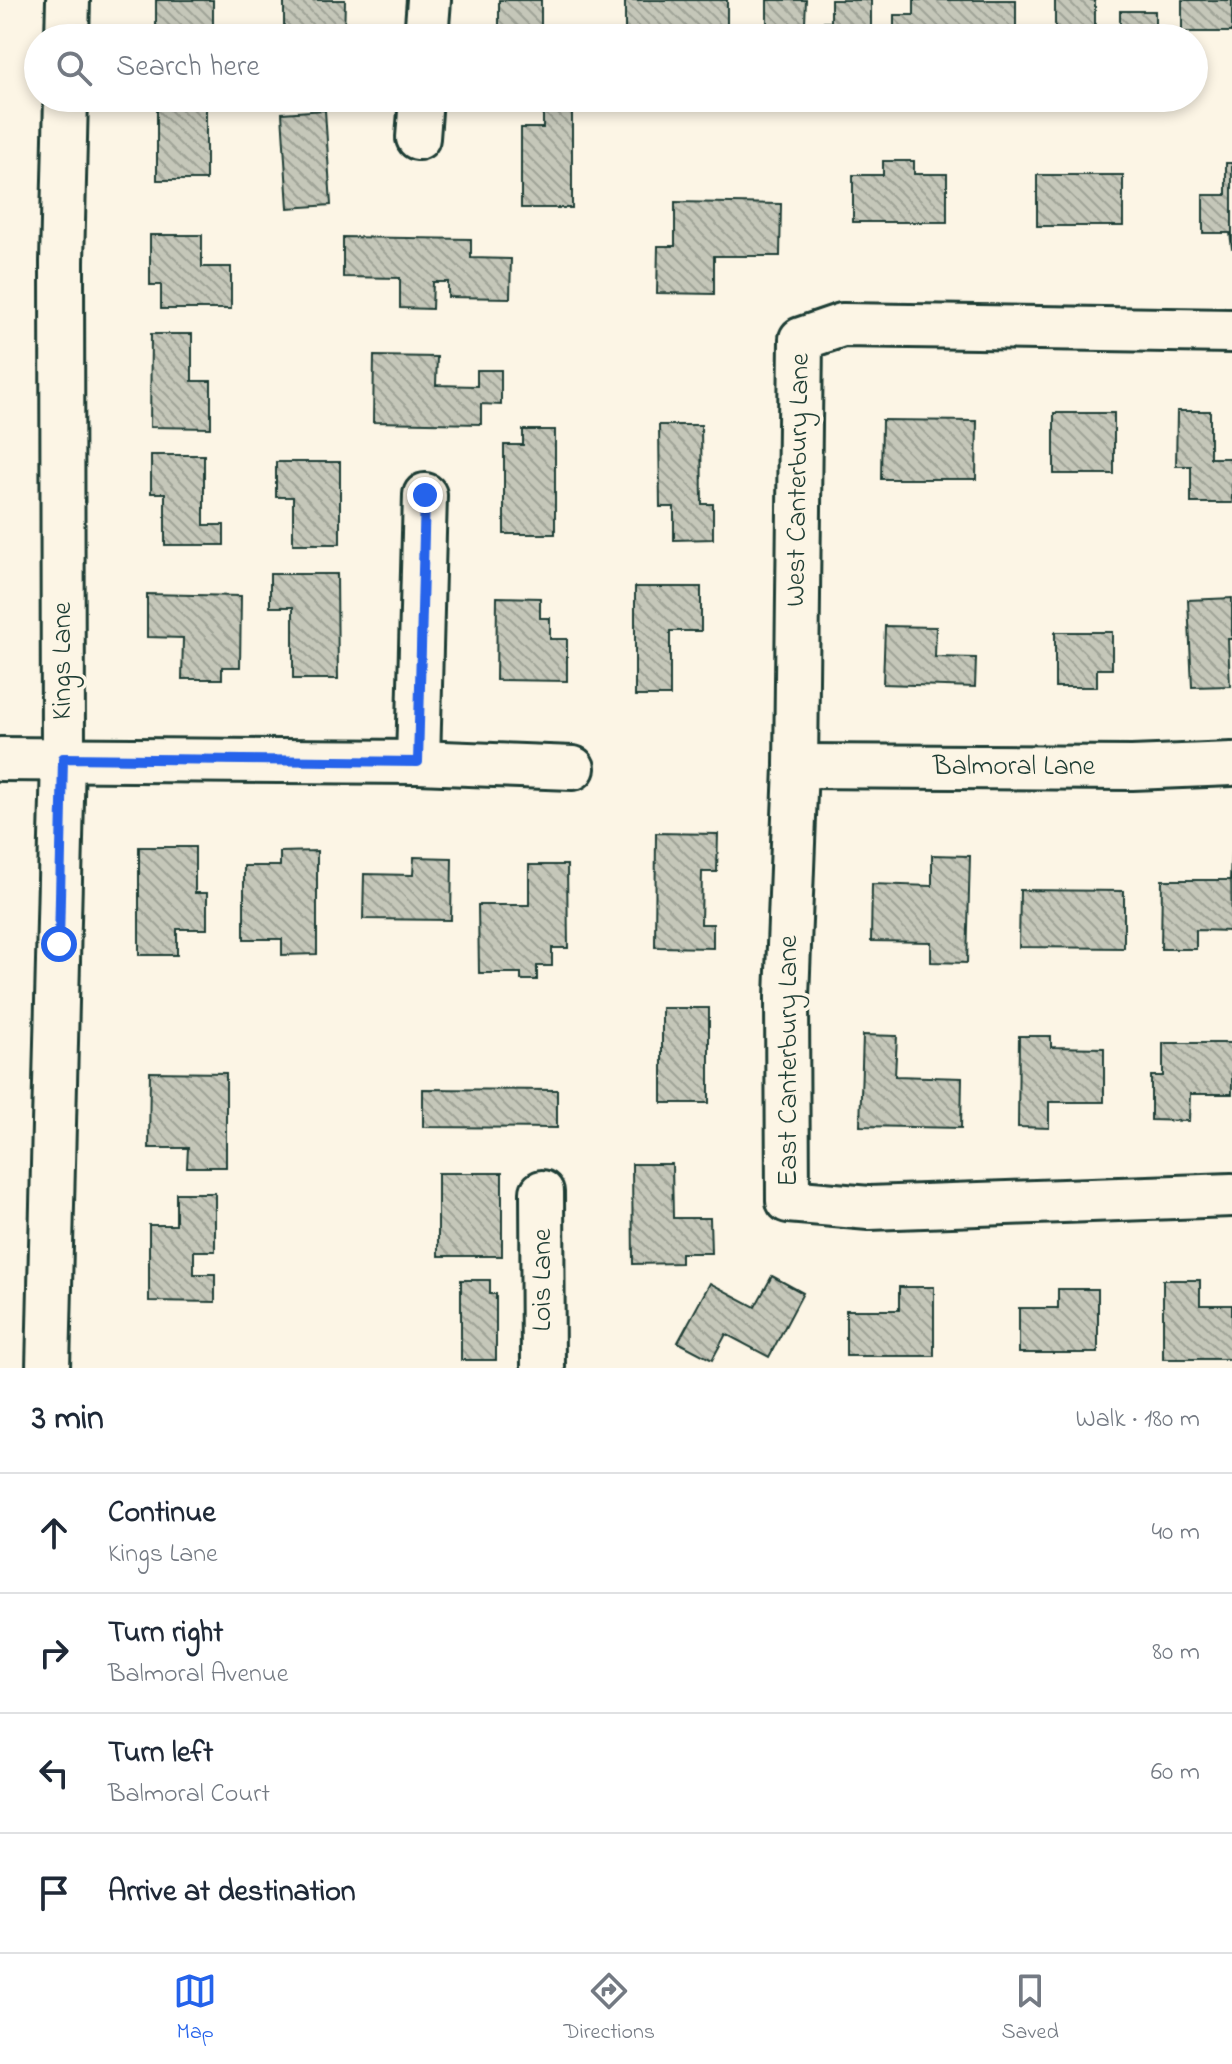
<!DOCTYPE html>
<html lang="en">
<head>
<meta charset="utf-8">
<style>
	body { margin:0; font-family:"Indie Flower",sans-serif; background:#f2f2f3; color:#1f2937 }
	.stop { position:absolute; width:24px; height:24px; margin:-18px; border:6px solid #2563eb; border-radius:50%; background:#fff }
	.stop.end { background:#2563eb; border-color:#fff; box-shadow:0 2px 8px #0008 }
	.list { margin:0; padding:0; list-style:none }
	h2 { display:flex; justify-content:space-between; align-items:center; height:104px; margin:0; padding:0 32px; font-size:34px }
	h2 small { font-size:26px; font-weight:400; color:#747a83 }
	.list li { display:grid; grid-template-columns:52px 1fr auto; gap:24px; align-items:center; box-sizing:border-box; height:120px; padding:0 32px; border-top:2px solid #e0e1e3 }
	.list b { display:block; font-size:30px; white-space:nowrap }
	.list p { margin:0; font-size:26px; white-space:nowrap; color:#747a83 }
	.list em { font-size:26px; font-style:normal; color:#747a83 }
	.icon { flex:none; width:44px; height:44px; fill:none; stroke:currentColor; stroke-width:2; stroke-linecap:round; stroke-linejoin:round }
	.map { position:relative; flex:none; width:1232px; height:1368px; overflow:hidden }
	.search { position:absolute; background:#fff; box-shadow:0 4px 12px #0003; left:24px; right:24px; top:24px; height:88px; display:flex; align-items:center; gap:20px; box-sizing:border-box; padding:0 28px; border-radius:44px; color:#747a83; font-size:30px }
	.sheet { height:584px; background:#fff }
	nav { display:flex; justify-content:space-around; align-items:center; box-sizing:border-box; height:112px; border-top:2px solid #e0e1e3; background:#fff; font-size:22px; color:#747a83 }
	nav a { display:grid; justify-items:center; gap:4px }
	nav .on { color:#2563eb }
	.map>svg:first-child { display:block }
	.building { fill:url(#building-back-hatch); stroke:#1f3d34; stroke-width:2 }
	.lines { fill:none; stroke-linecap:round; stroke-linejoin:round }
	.minor-casing { stroke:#1f3d34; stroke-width:48 }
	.minor { stroke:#fcf5e5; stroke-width:42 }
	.route { stroke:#2563eb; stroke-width:10 }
	.labels { text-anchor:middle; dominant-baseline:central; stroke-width:7; stroke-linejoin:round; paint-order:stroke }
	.street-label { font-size:28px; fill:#1f3d34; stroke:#fcf5e5 }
</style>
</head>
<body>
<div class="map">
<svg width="1232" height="1368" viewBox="0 0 1232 1368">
	<defs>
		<pattern id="building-back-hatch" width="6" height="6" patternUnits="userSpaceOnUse" patternTransform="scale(2)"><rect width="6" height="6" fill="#c5c7b9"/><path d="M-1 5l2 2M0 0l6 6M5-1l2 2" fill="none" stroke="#9fa397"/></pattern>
	</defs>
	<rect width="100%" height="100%" fill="#fcf5e5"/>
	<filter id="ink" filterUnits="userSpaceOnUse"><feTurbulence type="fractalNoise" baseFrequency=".0125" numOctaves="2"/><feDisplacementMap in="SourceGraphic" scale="16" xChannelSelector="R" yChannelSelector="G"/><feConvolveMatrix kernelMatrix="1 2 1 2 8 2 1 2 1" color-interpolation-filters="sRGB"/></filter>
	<g filter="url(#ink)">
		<g class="building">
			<rect x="156" y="0" width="57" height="38"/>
			<path d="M 284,0 L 345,0 L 344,38 L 284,38 Z"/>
			<rect x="499" y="0" width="42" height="38"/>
			<rect x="625" y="0" width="102" height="38"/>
			<path d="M 767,0 L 806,0 L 805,22 L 831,22 L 831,0 L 871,0 L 871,38 L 767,38 Z"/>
			<path d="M 914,0 L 1016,0 L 1016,37 L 894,38 L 894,15 L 914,15 Z"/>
			<path d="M 1055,0 L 1095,0 L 1095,27 L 1120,27 L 1120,11 L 1155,11 L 1155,38 L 1055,38 Z"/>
			<rect x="1182" y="0" width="50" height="32"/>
			<rect x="157" y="98" width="49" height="82"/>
			<path d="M 543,103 L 572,103 L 572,208 L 521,208 L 521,128 L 543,128 Z"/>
			<path d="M 325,110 L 331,205 L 288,208 L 282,113 Z"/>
			<path d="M 883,161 L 914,161 L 914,174 L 947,174 L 947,222 L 853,222 L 853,175 L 883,175 Z"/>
			<path d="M 1226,163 L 1232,163 L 1232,249 L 1230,233 L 1203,233 L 1203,195 L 1226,195 Z"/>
			<rect x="1037" y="175" width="86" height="51"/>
			<path d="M 675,202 L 781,204 L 780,256 L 714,256 L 714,294 L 657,293 L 658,246 L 675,246 Z"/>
			<path d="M 150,235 L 202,235 L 202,267 L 231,267 L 231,309 L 161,309 L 161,285 L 150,285 Z"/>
			<path d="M 343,237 L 471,239 L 471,258 L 511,259 L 510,298 L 448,297 L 448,282 L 433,282 L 432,309 L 400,308 L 400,278 L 343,277 Z"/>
			<path d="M 151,334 L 192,334 L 192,381 L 211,381 L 211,428 L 150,427 Z"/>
			<path d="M 374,356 L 437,357 L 436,385 L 477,386 L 477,370 L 501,370 L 501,405 L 481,404 L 481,424 L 373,422 Z"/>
			<path d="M 1177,411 L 1210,411 L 1210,458 L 1232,458 L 1232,503 L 1191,503 L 1191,466 L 1176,466 Z"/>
			<rect x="1054" y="413" width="60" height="61"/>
			<path d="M 882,420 L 977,421 L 976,479 L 881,479 Z"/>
			<path d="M 659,425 L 701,425 L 702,504 L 713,504 L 713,539 L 674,540 L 674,507 L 660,507 Z"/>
			<path d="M 523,430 L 555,430 L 555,534 L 504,534 L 504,445 L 523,445 Z"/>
			<path d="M 151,455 L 204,455 L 204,525 L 224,525 L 224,545 L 165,545 L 165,493 L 151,493 Z"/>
			<path d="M 276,462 L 340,462 L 340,544 L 293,544 L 293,497 L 276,497 Z"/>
			<path d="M 270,574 L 337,574 L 338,679 L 293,679 L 293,607 L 270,607 Z"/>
			<path d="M 635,587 L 701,587 L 701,631 L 670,631 L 670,696 L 635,696 Z"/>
			<path d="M 147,594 L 241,596 L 240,667 L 222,667 L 222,679 L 182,679 L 183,638 L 147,637 Z"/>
			<path d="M 497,597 L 540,598 L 540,618 L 550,618 L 550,639 L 567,639 L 567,681 L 496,680 Z"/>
			<path d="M 1232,598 L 1232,639 L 1228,639 L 1230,686 L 1192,687 L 1188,600 Z"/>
			<path d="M 885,626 L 936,627 L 935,657 L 976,658 L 975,687 L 883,684 Z"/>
			<path d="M 1055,632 L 1112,632 L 1112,669 L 1097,669 L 1097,687 L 1055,687 Z"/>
			<path d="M 656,833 L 718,834 L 717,872 L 702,872 L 701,924 L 713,924 L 713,948 L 655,947 Z"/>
			<path d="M 139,847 L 195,847 L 195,893 L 207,893 L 207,929 L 177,929 L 177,955 L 139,955 Z"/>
			<path d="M 317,851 L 317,954 L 282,955 L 282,939 L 244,939 L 244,866 L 280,866 L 280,852 Z"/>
			<path d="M 1231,852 L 1232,941 L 1231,931 L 1196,930 L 1196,949 L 1161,949 L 1162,880 L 1230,880 Z"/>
			<path d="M 932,855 L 970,856 L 967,963 L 931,962 L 931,942 L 871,941 L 872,884 L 932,886 Z"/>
			<path d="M 414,857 L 452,858 L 451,920 L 363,919 L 364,874 L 413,875 Z"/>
			<path d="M 529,865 L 567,865 L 568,948 L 552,948 L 552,966 L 537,966 L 537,980 L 521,980 L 521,973 L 479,973 L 478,905 L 529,905 Z"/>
			<path d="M 1020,890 L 1124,891 L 1124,948 L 1019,947 Z"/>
			<rect x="662" y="1008" width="47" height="95"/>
			<path d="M 863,1035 L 897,1036 L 895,1076 L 962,1078 L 961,1128 L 860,1126 Z"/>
			<path d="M 1019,1036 L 1051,1036 L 1051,1047 L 1104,1048 L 1104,1102 L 1049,1102 L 1049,1128 L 1018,1127 Z"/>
			<path d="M 1163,1043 L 1232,1043 L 1232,1094 L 1190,1094 L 1189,1121 L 1151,1120 L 1151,1076 L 1163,1076 Z"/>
			<path d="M 150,1072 L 226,1073 L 226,1167 L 187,1167 L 188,1148 L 149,1148 Z"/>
			<path d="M 423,1089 L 557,1090 L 557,1128 L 423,1127 Z"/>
			<path d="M 632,1164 L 672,1164 L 673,1218 L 710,1218 L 711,1253 L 681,1253 L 681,1263 L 633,1264 Z"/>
			<rect x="438" y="1173" width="64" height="83"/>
			<path d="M 176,1193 L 215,1193 L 215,1251 L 194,1251 L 194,1274 L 215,1274 L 215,1302 L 149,1301 L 149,1225 L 176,1225 Z"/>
			<path d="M 772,1276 L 803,1293 L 769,1357 L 726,1334 L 712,1360 L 678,1342 L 710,1283 L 755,1307 Z"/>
			<path d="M 461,1280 L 490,1280 L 490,1294 L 496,1294 L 496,1360 L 461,1360 Z"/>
			<path d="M 1163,1280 L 1200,1280 L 1200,1305 L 1232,1305 L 1232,1359 L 1163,1359 Z"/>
			<path d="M 899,1287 L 934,1287 L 934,1356 L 846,1356 L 846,1310 L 899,1310 Z"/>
			<path d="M 1058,1289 L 1098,1289 L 1098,1353 L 1019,1353 L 1019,1308 L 1058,1308 Z"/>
		</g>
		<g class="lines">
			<defs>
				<g id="minor">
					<path d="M 67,38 L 68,0"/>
					<path d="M 426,38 L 429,0"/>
					<path d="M 418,138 L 421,98"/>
					<path d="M 1232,331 L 842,325 L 801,339 L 796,766 L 787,997 L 788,1201 L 869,1208 L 1232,1195"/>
					<path d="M 0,759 L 418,762 L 573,768"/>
					<path d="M 418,762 L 425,495"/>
					<path d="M 796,766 L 1132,768 L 1232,764"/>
					<path d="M 542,1192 L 543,1368"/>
					<path d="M 48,1368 L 63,758 L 62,262 L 66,98"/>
				</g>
			</defs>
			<use href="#minor" class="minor-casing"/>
			<use href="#minor" class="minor"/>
		</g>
	</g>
	<g class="lines" filter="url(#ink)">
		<path class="route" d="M 59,944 L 63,758 L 418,762 L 425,495"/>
	</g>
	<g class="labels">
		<g class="street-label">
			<text transform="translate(799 480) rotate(-89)">West Canterbury Lane</text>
			<text transform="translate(63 661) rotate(-90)">Kings Lane</text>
			<text x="1014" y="767">Balmoral Lane</text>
			<text transform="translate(789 1061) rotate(-90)">East Canterbury Lane</text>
			<text transform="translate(543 1280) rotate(-90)">Lois Lane</text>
		</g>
	</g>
</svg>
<div class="stop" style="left:59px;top:944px"></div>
<div class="stop end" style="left:425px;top:495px"></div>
<div class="search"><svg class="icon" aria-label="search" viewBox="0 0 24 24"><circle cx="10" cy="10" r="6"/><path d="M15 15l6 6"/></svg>Search here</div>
</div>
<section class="sheet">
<h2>3 min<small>Walk · 180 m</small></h2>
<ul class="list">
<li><svg class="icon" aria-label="ahead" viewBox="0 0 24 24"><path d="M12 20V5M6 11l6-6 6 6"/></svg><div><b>Continue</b><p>Kings Lane</p></div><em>40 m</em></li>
<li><svg class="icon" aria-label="right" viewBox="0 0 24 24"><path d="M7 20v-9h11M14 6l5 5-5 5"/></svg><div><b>Turn right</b><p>Balmoral Avenue</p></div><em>80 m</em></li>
<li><svg class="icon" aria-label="left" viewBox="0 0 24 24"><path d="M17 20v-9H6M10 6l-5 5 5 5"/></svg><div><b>Turn left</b><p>Balmoral Court</p></div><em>60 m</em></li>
<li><svg class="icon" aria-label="arrive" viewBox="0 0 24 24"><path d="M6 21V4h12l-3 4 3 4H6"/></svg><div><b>Arrive at destination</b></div></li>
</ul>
</section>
<nav>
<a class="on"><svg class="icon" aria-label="map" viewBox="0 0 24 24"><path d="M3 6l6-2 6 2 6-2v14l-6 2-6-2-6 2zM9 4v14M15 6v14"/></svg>Map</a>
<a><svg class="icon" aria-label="directions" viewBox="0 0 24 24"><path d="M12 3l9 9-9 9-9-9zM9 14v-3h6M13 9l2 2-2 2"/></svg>Directions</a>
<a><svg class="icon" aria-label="saved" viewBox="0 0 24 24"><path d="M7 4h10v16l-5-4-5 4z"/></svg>Saved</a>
</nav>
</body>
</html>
